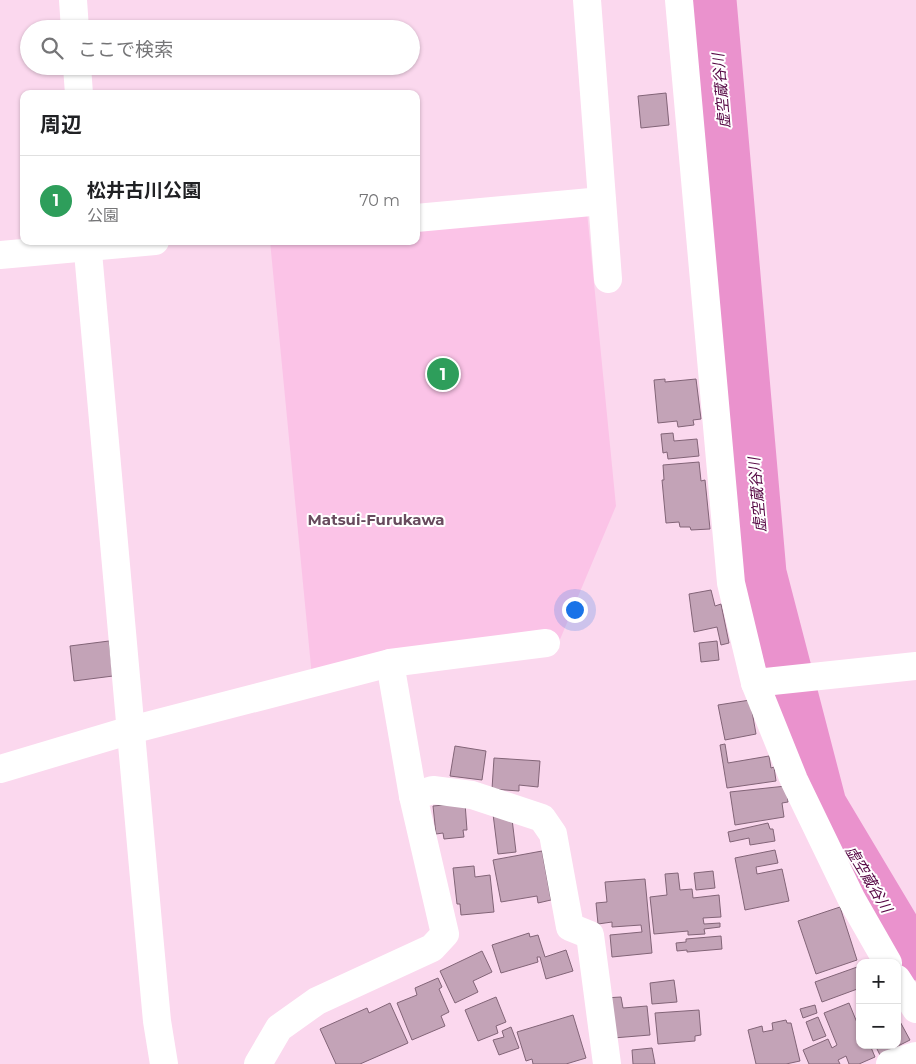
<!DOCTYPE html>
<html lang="ja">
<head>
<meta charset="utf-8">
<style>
	body { margin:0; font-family:Montserrat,"Noto Sans JP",sans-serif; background:#f2f2f2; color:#202124 }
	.controls { position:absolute; right:15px; bottom:15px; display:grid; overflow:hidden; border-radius:10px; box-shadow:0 1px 4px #0004 }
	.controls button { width:45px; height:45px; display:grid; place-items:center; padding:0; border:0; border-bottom:1px solid #e0e0e0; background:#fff; color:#202124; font:25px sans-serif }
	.you { position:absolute; left:574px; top:609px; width:18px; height:18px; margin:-12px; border:4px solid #fff; border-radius:50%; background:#1a73e8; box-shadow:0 0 0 8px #1a73e833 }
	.badge { display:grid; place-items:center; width:32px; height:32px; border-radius:50%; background:#a62f87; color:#fff; font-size:16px; font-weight:700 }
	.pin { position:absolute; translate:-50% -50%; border:2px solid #fff; box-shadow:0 1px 5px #0006 }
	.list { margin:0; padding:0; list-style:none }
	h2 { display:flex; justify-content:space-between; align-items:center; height:65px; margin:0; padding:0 20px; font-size:21px }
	h2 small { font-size:16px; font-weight:400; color:#757577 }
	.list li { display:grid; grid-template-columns:32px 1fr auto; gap:15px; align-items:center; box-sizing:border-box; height:90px; padding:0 20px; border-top:1px solid #e0e0e0 }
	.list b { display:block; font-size:19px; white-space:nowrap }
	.list p { margin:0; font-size:16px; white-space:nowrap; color:#757577 }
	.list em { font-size:16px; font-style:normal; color:#757577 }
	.icon { flex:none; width:28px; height:28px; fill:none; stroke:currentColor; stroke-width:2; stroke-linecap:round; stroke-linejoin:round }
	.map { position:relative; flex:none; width:916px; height:1064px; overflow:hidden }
	.search { position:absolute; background:#fff; box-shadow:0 1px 4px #0004; left:20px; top:20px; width:400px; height:55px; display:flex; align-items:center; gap:12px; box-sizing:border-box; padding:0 18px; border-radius:28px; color:#757577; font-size:19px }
	.panel { position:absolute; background:#fff; box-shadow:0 1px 4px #0004; left:20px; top:90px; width:400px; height:155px; border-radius:10px }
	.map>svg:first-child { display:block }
	.green { fill:#fbc3e7 }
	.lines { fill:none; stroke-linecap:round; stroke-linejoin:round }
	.river { stroke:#ea92cd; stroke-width:45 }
	.building { fill:#c3a3b7; stroke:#826477 }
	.minor { stroke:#fff; stroke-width:28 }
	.labels { text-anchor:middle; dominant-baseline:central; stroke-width:4; stroke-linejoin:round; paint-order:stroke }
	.water-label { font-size:15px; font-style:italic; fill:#560744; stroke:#fff }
	.neighbourhood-label { font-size:15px; font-weight:bold; fill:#684b5e; stroke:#fff }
</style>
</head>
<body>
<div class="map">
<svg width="916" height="1064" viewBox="0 0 916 1064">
	<rect width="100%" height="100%" fill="#fbd8ee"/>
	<path class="green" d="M 587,212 L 616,506 L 556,649 L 312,677 L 270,241 L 416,241 L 416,226 Z"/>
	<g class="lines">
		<path class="river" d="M 714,0 L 764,573 L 824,804 L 916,958"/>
	</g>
	<g class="building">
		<path d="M 666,93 L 669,125 L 641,128 L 638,96 Z"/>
		<path d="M 665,379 L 665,382 L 696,379 L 701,419 L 693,420 L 694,425 L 678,427 L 677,421 L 658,423 L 654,380 Z"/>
		<path d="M 673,433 L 674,441 L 697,439 L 699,456 L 668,459 L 667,452 L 663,453 L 661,434 Z"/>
		<path d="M 699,462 L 701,481 L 705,480 L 710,529 L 691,530 L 690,527 L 680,527 L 679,522 L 666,523 L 662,480 L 664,480 L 663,465 Z"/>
		<path d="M 711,590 L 715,606 L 721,604 L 729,643 L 721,645 L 717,627 L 694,632 L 689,594 Z"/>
		<path d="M 109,641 L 113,676 L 74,681 L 70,646 Z"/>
		<path d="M 717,641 L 719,660 L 701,662 L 699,643 Z"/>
		<path d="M 750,700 L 756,734 L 725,740 L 718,705 Z"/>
		<path d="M 725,744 L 728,763 L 769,756 L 771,768 L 774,767 L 776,781 L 727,788 L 720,745 Z"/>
		<path d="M 455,746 L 486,751 L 482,780 L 450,776 Z"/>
		<path d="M 494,758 L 540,761 L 538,787 L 519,785 L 519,791 L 492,789 Z"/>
		<path d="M 786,786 L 788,802 L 782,803 L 784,817 L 735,825 L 730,792 Z"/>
		<path d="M 465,803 L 467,830 L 463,830 L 464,837 L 444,839 L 443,833 L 436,834 L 433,806 Z"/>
		<path d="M 493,814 L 512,819 L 516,852 L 498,854 Z"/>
		<path d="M 768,823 L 770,829 L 773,829 L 775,841 L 750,845 L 749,838 L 730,842 L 728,832 Z"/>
		<path d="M 775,850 L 778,863 L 756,867 L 757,874 L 782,869 L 789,901 L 745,910 L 735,858 Z"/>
		<path d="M 542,851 L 551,900 L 538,903 L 537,896 L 501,902 L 493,860 Z"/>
		<path d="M 474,866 L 475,877 L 490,875 L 494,912 L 461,915 L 460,904 L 457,904 L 453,868 Z"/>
		<path d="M 713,871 L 715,888 L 696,890 L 694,873 Z"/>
		<path d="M 678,873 L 680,890 L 692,889 L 693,898 L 719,895 L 721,917 L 703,918 L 704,924 L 720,923 L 720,927 L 704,929 L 705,934 L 688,935 L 688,931 L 654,934 L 650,897 L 667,895 L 665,874 Z"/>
		<path d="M 645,879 L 652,953 L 612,957 L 610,935 L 642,932 L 641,925 L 612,927 L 612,922 L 598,924 L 596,903 L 607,902 L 605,882 Z"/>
		<path d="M 840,907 L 857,960 L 816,974 L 798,921 Z"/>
		<path d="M 529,933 L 530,937 L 538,935 L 545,957 L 566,950 L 573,971 L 546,979 L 540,957 L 537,957 L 538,962 L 501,973 L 492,945 Z"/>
		<path d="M 721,936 L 722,949 L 687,952 L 687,950 L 677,951 L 676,943 L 686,942 L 686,939 Z"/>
		<path d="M 482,951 L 492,972 L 473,981 L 478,992 L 455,1003 L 440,971 Z"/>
		<path d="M 860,966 L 860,988 L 822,1002 L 815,982 Z"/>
		<path d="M 438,978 L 442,987 L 439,989 L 449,1012 L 441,1016 L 445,1026 L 412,1040 L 397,1003 L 417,995 L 415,988 Z"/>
		<path d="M 674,980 L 677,1002 L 652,1004 L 650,983 Z"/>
		<path d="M 496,997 L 506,1022 L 496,1026 L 498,1033 L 478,1041 L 465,1010 Z"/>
		<path d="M 621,997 L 623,1008 L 647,1006 L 650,1035 L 613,1038 L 604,998 Z"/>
		<path d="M 390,1003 L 408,1043 L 360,1064 L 336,1064 L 320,1029 L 367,1008 L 369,1013 Z"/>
		<path d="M 849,1003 L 858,1025 L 860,1024 L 860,1045 L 870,1045 L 875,1057 L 859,1064 L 849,1064 L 846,1056 L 838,1060 L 840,1064 L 809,1064 L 803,1050 L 828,1039 L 832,1048 L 837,1045 L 824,1013 Z"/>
		<path d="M 815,1005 L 817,1013 L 803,1018 L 800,1009 Z"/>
		<path d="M 699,1010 L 701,1035 L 695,1036 L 695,1041 L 658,1044 L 655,1013 Z"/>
		<path d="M 573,1015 L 586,1058 L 566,1064 L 533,1064 L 532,1059 L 526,1061 L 517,1032 Z"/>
		<path d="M 897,1016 L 910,1040 L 880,1055 L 875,1045 L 897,1045 Z"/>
		<path d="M 818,1017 L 826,1036 L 813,1041 L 806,1022 Z"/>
		<path d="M 786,1020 L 787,1023 L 791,1023 L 800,1061 L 786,1064 L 756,1064 L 748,1030 L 762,1026 L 763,1032 L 773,1030 L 772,1023 Z"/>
		<path d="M 511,1027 L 519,1048 L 499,1055 L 493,1040 L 504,1037 L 502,1031 Z"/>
		<path d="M 652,1048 L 655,1064 L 633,1064 L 632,1050 Z"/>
	</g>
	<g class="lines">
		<g class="minor">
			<path d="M 73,0 L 75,29"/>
			<path d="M 587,0 L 608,279"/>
			<path d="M 679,0 L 731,583 L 755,683 L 794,780 L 852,900 L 888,963"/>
			<path d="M 77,66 L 79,94"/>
			<path d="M 416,218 L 602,201"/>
			<path d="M 87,241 L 149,934 L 157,1021 L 164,1064"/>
			<path d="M 0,255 L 155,241"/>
			<path d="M 755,683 L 916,666"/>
			<path d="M 0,769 L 131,730 L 390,663 L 546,643"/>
			<path d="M 413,796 L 433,790 L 472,795 L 542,818 L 553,834 L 570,927 L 590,935 L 607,1064"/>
			<path d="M 897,979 L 916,1009"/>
			<path d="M 258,1064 L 279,1028 L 317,1001 L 432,948 L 445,934 L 413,796 L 390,663"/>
			<path d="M 890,1064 L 916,1056"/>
		</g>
	</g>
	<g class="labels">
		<g class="water-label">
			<text transform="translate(721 91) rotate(-95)">虚空蔵谷川</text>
			<text transform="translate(757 495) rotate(-95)">虚空蔵谷川</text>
			<text transform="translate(869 879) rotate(59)">虚空蔵谷川</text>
		</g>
		<g class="neighbourhood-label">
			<text x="376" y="519">Matsui-Furukawa</text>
		</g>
	</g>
</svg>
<div class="controls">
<button>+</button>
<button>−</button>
</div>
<div class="you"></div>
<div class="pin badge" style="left:443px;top:374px;background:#2e9e5b">1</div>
<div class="search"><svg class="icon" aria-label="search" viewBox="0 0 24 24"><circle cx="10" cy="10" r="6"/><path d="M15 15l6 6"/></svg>ここで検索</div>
<section class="panel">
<h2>周辺<small></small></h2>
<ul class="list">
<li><span class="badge" style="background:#2e9e5b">1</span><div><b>松井古川公園</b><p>公園</p></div><em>70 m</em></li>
</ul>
</section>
</div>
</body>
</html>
